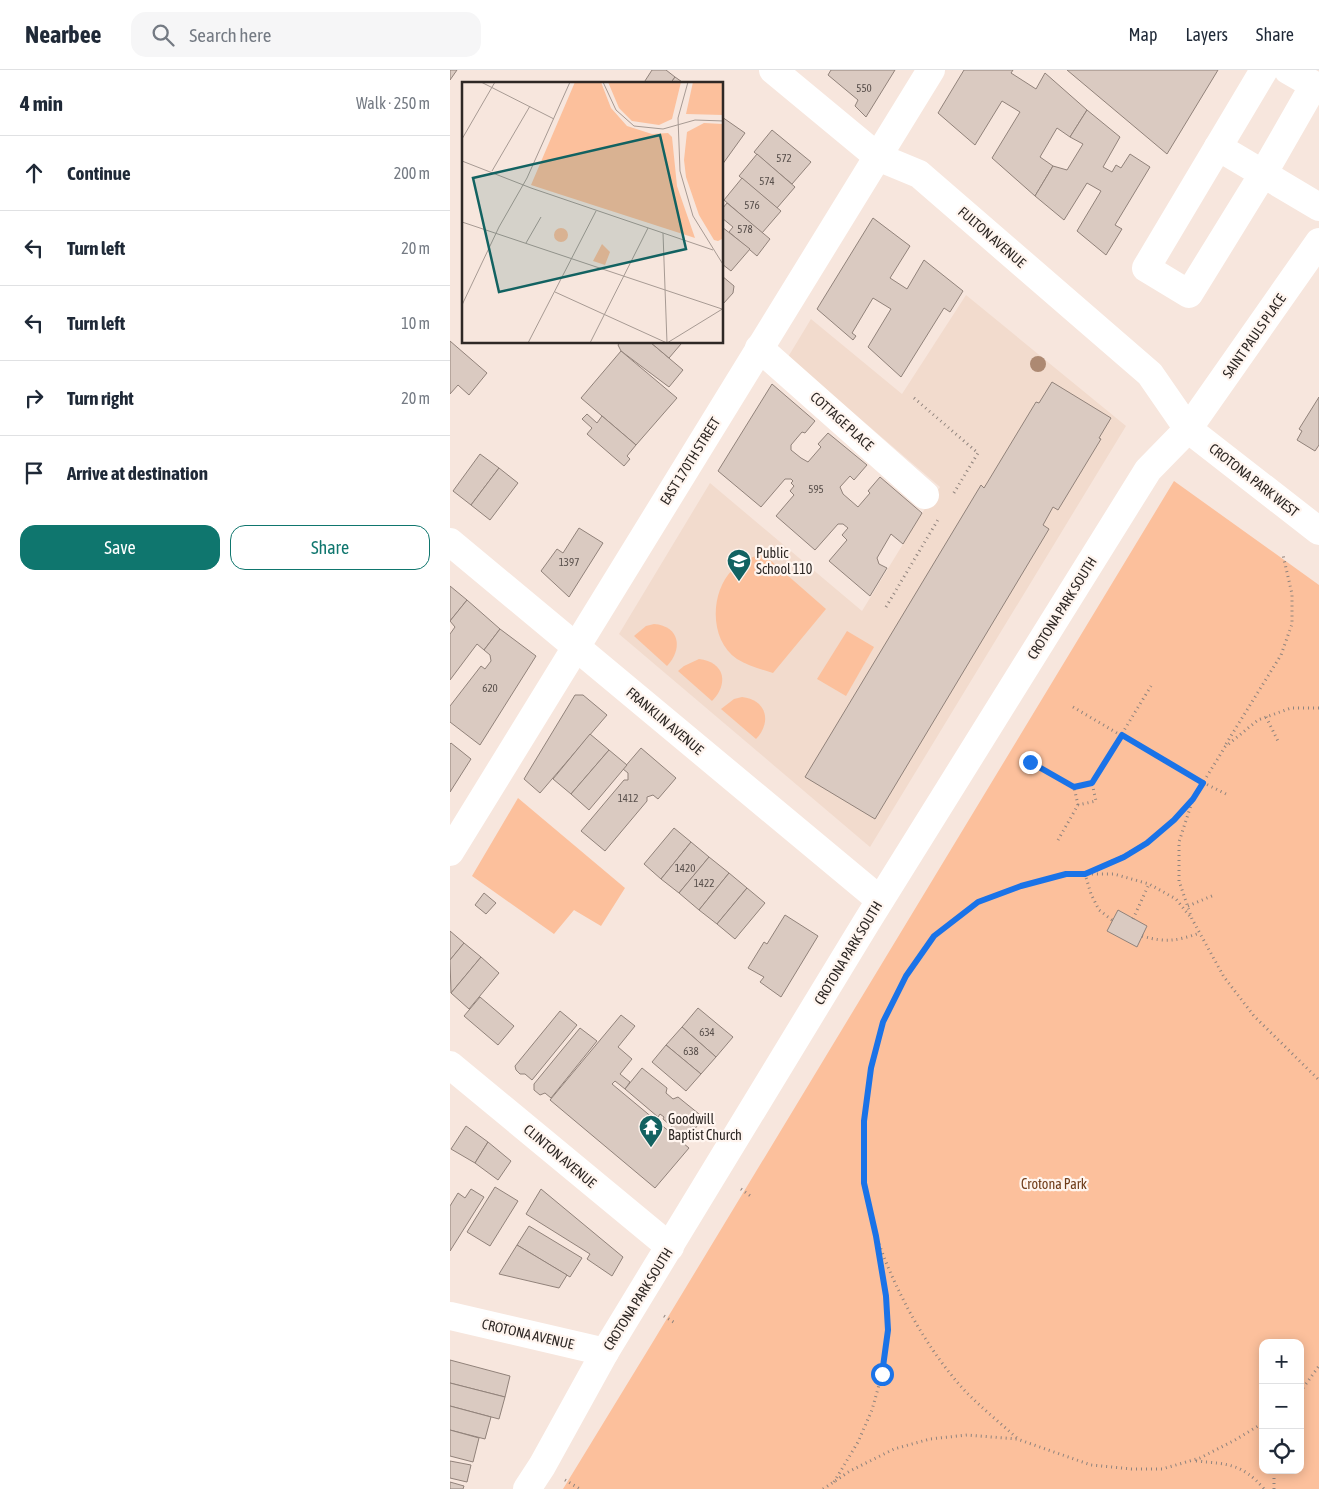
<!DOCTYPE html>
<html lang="en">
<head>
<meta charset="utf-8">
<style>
	body { margin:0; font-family:"Asap Condensed",sans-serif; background:#f6f6f7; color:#1f2937 }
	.controls { position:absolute; right:15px; bottom:15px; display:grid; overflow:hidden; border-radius:10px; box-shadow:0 2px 12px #0003 }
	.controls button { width:45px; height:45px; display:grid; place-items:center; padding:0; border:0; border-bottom:1px solid #e0e1e3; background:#fff; color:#1f2937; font:25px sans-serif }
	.stop { position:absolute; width:15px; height:15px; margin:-11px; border:4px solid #1a73e8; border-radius:50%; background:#fff }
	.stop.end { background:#1a73e8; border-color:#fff; box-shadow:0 1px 5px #0008 }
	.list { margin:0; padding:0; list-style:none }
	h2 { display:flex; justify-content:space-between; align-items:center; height:65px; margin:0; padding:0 20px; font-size:21px }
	h2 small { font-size:16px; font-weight:400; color:#747a83 }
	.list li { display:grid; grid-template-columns:32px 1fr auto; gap:15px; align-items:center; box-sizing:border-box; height:75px; padding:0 20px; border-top:1px solid #e0e1e3 }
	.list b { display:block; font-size:19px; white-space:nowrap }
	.list em { font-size:16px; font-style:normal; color:#747a83 }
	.actions { display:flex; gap:10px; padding:15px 20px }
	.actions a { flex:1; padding:11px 0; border:1px solid #0f766e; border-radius:15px; text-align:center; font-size:18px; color:#0f766e }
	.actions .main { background:#0f766e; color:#fff }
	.icon { flex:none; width:28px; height:28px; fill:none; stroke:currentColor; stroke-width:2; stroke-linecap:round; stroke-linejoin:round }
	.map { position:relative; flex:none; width:869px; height:1419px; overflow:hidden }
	header { display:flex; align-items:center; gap:30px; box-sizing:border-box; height:70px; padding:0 25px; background:#fff; border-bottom:1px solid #e0e1e3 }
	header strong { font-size:24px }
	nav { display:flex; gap:28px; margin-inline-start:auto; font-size:18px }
	.search { width:350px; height:45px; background:#f6f6f7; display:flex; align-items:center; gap:12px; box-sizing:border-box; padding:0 18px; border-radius:15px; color:#747a83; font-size:19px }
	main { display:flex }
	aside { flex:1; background:#fff }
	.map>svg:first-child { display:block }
	.built { fill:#f2dbcd }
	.green { fill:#fcc09c; fill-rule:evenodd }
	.building { fill:#dacac1; stroke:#91827a }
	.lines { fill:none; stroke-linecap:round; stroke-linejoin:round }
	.path { stroke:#8f837d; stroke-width:3; stroke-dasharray:1 4; stroke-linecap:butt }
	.minor { stroke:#fff; stroke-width:28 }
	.tree { fill:#ad8972 }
	.route { stroke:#1a73e8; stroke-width:6 }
	.labels { text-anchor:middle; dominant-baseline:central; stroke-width:4.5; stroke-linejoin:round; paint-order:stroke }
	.number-label { font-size:11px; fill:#59504c }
	.street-label { font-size:14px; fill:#2e2825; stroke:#fff5ef }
	.poi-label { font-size:14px; fill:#2e2825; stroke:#fff5ef; text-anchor:start }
	.park-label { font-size:14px; fill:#703d1a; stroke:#fff5ef }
	.inset-road { fill:none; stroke:#a79a93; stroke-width:1 }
	.view { fill:#126261; fill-opacity:0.15; stroke:#126261; stroke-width:2.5 }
	.inset-edge { fill:none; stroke:#2e2825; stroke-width:2.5 }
</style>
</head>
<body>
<header>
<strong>Nearbee</strong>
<div class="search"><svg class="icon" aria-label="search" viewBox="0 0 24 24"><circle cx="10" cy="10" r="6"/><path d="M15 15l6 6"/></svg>Search here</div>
<nav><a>Map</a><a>Layers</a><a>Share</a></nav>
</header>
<main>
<aside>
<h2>4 min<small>Walk · 250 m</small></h2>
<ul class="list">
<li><svg class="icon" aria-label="ahead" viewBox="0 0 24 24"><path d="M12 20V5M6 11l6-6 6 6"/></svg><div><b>Continue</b></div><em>200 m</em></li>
<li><svg class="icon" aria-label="left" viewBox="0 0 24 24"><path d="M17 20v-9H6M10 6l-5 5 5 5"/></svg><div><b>Turn left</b></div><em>20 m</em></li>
<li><svg class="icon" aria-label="left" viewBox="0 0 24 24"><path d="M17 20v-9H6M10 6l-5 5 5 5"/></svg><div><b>Turn left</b></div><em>10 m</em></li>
<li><svg class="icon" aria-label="right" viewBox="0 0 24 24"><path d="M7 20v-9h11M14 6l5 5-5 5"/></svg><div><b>Turn right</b></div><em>20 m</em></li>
<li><svg class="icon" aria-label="arrive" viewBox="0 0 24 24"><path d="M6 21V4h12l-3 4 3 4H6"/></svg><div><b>Arrive at destination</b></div></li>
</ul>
<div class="actions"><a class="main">Save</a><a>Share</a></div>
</aside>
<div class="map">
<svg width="869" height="1419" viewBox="0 0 869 1419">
	<rect width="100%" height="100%" fill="#f7e6dd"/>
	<path class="built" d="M 516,225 L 676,356 L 420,777 L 169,564 L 260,413 L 412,541 L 472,443 L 490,417 L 338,287 L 361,249 L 452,324 Z"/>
	<g class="green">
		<path d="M 724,411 L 869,515 L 869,1419 L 113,1419 L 201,1275 ZM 813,1273 L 850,1273 L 850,1400 L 813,1400 Z"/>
		<path d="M 312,483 L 376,539 L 323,603 C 311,599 298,596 287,589 C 259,570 260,523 282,500 C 290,491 302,488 312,483 Z"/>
		<path d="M 204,554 C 230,556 233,579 217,596 L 184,566 L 196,556 Z"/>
		<path d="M 397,561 L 424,577 L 396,626 L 367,609 Z"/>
		<path d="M 249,589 C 275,592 279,614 262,631 L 228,601 L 234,596 Z"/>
		<path d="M 292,627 C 317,630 322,652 306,669 L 271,639 L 284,629 Z"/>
		<path d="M 68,728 L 175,818 L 151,856 L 124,840 L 104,864 L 22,806 Z"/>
	</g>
	<g class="building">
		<path d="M 0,0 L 7,0 L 0,10 Z"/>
		<path d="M 202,0 L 216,0 L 225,7 L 220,14 L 193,14 Z"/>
		<path d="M 381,0 L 445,0 L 416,47 L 405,36 L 408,30 L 378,5 Z"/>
		<path d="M 514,0 L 563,0 L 561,3 L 586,19 L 595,3 L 637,40 L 620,67 L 607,58 L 590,87 L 603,96 L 585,126 L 542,88 L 570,42 L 552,31 L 525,75 L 488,43 Z"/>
		<path d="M 617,0 L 768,0 L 717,84 Z"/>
		<path d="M 225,7 L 235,14 L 220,14 Z"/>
		<path d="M 637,40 L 670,67 L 653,97 L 662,102 L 666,95 L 671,98 L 680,84 L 700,97 L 665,155 L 672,159 L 656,185 L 627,161 L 651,121 L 637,113 L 614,150 L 585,126 L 603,96 L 617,100 L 633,74 L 620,67 Z"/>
		<path d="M 272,47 L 295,63 L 272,95 Z"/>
		<path d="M 322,60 L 361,92 L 342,114 L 304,82 Z"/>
		<path d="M 307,84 L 345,117 L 327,138 L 289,106 Z"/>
		<path d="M 292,108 L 331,141 L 312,163 L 274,130 Z"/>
		<path d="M 277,133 L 320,169 L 307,186 L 279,162 L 283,157 L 272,148 L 272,139 Z"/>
		<path d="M 423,148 L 460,176 L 440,208 L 457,219 L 474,190 L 513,221 L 500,242 L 494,238 L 451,307 L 418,277 L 441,239 L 423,228 L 402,263 L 406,266 L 403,270 L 367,239 Z"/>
		<path d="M 272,157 L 300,179 L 281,201 L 272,194 Z"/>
		<path d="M 272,206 L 284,216 L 283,223 L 273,234 Z"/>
		<path d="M 0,271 L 37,303 L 19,325 L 8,315 L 0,324 Z"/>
		<path d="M 170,272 L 200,272 L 233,300 L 219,317 L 171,281 L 168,275 Z"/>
		<path d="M 200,272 L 229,272 L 231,274 L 219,288 Z"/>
		<path d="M 171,281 L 227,328 L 186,375 L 131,328 Z"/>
		<path d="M 602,312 L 661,348 L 649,368 L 651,369 L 608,440 L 603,437 L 593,455 L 599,459 L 425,749 L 355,707 L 531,415 L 534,418 L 586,332 L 589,333 Z"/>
		<path d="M 322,314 L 365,351 L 355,363 L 352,362 L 341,375 L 341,380 L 351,388 L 358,392 L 371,377 L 368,374 L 378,363 L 417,395 L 404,410 L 400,406 L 390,417 L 393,424 L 408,437 L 420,423 L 418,421 L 430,407 L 472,443 L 453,474 L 441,464 L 427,488 L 429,494 L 437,498 L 420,526 L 379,491 L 397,470 L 392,465 L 398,458 L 393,454 L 388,454 L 365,480 L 326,446 L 344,425 L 340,421 L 344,416 L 341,413 L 343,411 L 341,409 L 335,409 L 311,437 L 268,401 Z"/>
		<path d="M 869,327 L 869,375 L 865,381 L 847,370 L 852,361 L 849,359 Z"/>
		<path d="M 137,344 L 147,353 L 152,346 L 186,375 L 177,386 L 180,389 L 174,396 L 137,364 L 142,358 L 132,349 Z"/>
		<path d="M 30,384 L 49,398 L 21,435 L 3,421 Z"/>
		<path d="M 49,398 L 68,413 L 40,450 L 21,435 Z"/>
		<path d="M 129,458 L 153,473 L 119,527 L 91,501 L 107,479 L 113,483 Z"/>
		<path d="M 0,516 L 17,530 L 0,551 Z"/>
		<path d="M 17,530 L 50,559 L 34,580 L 27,574 L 0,610 L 0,564 L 5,557 L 0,551 Z"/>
		<path d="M 50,559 L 86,586 L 30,675 L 0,652 L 0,636 L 31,596 L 35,599 L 41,591 L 40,585 L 34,580 Z"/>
		<path d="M 125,625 L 133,625 L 157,645 L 90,723 L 74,709 Z"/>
		<path d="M 140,664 L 159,680 L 121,724 L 103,709 Z"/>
		<path d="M 1,673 L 21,689 L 0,722 L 0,674 Z"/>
		<path d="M 191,678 L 226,708 L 208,729 L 203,725 L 197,727 L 197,731 L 155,781 L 131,761 L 174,710 L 178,710 L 178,703 L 173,699 Z"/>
		<path d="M 159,680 L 177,695 L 139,740 L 121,724 Z"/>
		<path d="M 224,758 L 241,772 L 211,809 L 194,794 Z"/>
		<path d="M 241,772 L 259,787 L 229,823 L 211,809 Z"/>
		<path d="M 259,787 L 279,803 L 249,840 L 229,823 Z"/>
		<path d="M 279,803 L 297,818 L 267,854 L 249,840 Z"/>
		<path d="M 297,818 L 315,833 L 285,869 L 267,854 Z"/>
		<path d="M 34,823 L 46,833 L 36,844 L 25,835 Z"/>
		<path d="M 668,840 L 697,856 L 687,877 L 657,861 Z"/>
		<path d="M 335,845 L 368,866 L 331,927 L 310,912 L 314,907 L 298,898 L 314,872 L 317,874 Z"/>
		<path d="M 0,861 L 14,873 L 0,890 Z"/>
		<path d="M 14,873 L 31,887 L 1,923 L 0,890 Z"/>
		<path d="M 31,887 L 49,903 L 19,939 L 1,923 Z"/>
		<path d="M 30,927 L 64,956 L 48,975 L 14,946 Z"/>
		<path d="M 248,938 L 283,967 L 266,987 L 232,957 Z"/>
		<path d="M 110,941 L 127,955 L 82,1010 L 75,1004 L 70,1004 L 66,1000 L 65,996 Z"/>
		<path d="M 171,945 L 185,956 L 168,977 L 182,989 L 170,1004 L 180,1012 L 175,1019 L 165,1011 L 162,1014 L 239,1078 L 205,1118 L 100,1030 Z"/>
		<path d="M 232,957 L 266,987 L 251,1004 L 216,975 Z"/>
		<path d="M 130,958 L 147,971 L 101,1028 L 95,1023 L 90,1025 L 84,1020 L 84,1014 Z"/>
		<path d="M 216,975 L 251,1004 L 236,1021 L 202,992 Z"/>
		<path d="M 192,998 L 217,1018 L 216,1023 L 223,1029 L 228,1027 L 254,1048 L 236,1069 L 213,1049 L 214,1047 L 210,1044 L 208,1047 L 175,1019 Z"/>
		<path d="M 16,1056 L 38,1072 L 25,1093 L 1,1079 Z"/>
		<path d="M 38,1072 L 61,1091 L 48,1110 L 25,1093 Z"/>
		<path d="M 45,1117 L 68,1131 L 40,1176 L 17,1162 Z"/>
		<path d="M 21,1119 L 34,1127 L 0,1181 L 0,1136 L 8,1123 L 15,1128 Z"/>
		<path d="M 91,1119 L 173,1187 L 162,1206 L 137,1189 L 140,1184 L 76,1144 Z"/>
		<path d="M 79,1156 L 132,1188 L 120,1207 L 67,1175 Z"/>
		<path d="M 67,1175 L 117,1205 L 109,1218 L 49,1204 Z"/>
		<path d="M 0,1290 L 60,1306 L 55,1327 L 0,1313 Z"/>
		<path d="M 0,1313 L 55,1327 L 49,1349 L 0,1336 Z"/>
		<path d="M 0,1336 L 41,1347 L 35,1369 L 0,1360 Z"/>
		<path d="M 0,1360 L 29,1368 L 23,1392 L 0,1386 Z"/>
		<path d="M 0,1391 L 21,1395 L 17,1412 L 0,1408 Z"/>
		<path d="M 0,1412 L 14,1416 L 13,1419 L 0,1419 Z"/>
	</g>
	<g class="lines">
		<g class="path">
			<path d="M 464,328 L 528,383 L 502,426"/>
			<path d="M 436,537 L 489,448"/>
			<path d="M 623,637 L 738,705 L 778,725"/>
			<path d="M 869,638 L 841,638 L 808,650 L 775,677 L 743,729 L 729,772 L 729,811 L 742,849 L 774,907 L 804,946 L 869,1010"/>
			<path d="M 816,647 L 829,673"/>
			<path d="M 776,674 L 831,585 L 842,554 L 842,524 L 833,485"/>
			<path d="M 580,692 L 624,717"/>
			<path d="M 628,735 L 624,717 L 642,713"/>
			<path d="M 608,770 L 628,735 L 646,731 L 642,713 L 701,616"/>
			<path d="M 738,836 L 764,825"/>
			<path d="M 683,849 L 699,814"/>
			<path d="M 662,850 L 649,840 L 641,824 L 635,804 C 679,784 709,769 741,732"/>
			<path d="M 692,866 C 717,873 726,871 750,863"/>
			<path d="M 291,1119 L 302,1127"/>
			<path d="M 429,1174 C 448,1226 478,1281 516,1322 C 532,1338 550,1353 567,1368"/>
			<path d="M 214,1246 L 225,1253"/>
			<path d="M 850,1322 L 869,1296"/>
			<path d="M 746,1391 C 777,1394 792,1393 814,1419"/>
			<path d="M 115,1410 L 130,1419"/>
			<path d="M 384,1412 L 408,1372 L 422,1340 L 432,1304 L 438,1260 L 436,1226 L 426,1165 L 414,1113 L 414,1051 L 421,998 L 433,951 L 456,906 L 484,867 L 528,831 L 571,816 L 616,804 L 664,804 L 699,814 L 726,829 L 742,849"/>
			<path d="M 373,1419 L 400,1401 L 444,1379 L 480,1369 L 517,1365 L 567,1369 L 641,1395 L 681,1399 L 712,1399 L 750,1388 L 785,1370 L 813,1353"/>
			<path d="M 824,1419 L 824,1400"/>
		</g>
		<g class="minor">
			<path d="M 323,0 L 428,87 L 469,104 L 700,304 L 738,359 L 869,461"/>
			<path d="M 814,0 L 696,198 L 739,224 L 813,104 L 864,15 L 838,0"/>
			<path d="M 768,77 L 869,137"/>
			<path d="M 309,278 L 475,425"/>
			<path d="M 0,472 L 430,830"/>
			<path d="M 0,782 L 481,0"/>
			<path d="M 0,995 L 220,1177"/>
			<path d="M 0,1246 L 155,1282"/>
			<path d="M 77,1419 L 92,1396 L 155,1282 L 416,853 L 698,400 L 738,359 L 869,172"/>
		</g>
	</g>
	<circle class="tree" cx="588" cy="294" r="8"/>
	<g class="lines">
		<path class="route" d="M 432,1304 L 438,1260 L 436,1226 L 426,1166 L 414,1113 L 414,1051 L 421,998 L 433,952 L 456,906 L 484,866 L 528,832 L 571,816 L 616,804 L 635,804 L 674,787 L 697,773 L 724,750 L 743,729 L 753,713 L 672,665 L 642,713 L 624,717 L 580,692"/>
	</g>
	<defs>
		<symbol id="school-pin" viewBox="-11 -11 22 30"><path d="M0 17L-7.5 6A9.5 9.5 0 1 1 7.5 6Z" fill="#126261" stroke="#fff5ef"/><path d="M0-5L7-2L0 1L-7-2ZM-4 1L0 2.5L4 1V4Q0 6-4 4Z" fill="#fff"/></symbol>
		<symbol id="temple-pin" viewBox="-11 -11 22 30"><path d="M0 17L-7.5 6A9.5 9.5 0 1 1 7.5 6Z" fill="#126261" stroke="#fff5ef"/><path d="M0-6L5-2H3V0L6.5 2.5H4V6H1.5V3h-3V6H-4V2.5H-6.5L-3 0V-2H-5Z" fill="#fff"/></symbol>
	</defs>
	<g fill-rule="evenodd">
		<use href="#school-pin" x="275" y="477" width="28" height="38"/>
		<use href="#temple-pin" x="187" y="1043" width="28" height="38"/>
	</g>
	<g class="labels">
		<g class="number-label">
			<text x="414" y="18">550</text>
			<text x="334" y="88">572</text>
			<text x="317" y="111">574</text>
			<text x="302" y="135">576</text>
			<text x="295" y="159">578</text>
			<text x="366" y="419">595</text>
			<text x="119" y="492">1397</text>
			<text x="40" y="618">620</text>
			<text x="178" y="728">1412</text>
			<text x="235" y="798">1420</text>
			<text x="254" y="813">1422</text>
			<text x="257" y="962">634</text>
			<text x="241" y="981">638</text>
		</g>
		<g class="street-label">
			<text transform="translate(542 167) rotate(41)">FULTON AVENUE</text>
			<text transform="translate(804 266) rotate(-55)">SAINT PAULS PLACE</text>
			<text transform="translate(392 351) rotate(42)">COTTAGE PLACE</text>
			<text transform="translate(240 391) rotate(-58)">EAST 170TH STREET</text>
			<text transform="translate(804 410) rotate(38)">CROTONA PARK WEST</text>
			<text transform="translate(612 538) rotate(-58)">CROTONA PARK SOUTH</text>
			<text transform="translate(215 651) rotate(40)">FRANKLIN AVENUE</text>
			<text transform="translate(398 883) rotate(-59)">CROTONA PARK SOUTH</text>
			<text transform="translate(110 1086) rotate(40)">CLINTON AVENUE</text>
			<text transform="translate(188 1229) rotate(-58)">CROTONA PARK SOUTH</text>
			<text transform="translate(78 1264) rotate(13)">CROTONA AVENUE</text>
		</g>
		<g class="poi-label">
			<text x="306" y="483">Public<tspan x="306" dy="16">School 110</tspan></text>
			<text x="218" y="1049">Goodwill<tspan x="218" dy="16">Baptist Church</tspan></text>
		</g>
		<g class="park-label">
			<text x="604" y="1114">Crotona Park</text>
		</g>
	</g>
	<g transform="translate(12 12)">
		<rect width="261" height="261" fill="#f7e6dd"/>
		<path d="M 113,0 L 139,0 L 149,26 L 165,44 L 190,52 L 206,51 L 210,55 L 215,104 L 233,156 L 69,103 ZM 146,0 L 219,0 L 210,37 L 197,43 L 170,39 L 157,26 ZM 231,0 L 261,0 L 261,33 L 224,32 ZM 242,41 L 261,42 L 262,156 L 256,159 L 252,158 L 237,133 L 224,95 L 222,78 L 225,50 ZM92 153a7 7 0 1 1 14 0a7 7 0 1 1-14 0ZM 140,162 L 148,170 L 143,183 L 131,179 Z" fill="#fcc09c"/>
		<path class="inset-road" d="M 19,0 L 92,37M 141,0 L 154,28 L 172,44 L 201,47 L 233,38 L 262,39M 226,0 L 216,36 L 218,89 L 231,134 L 262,184M 0,57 L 33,0M 0,79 L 69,106 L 251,168M 30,89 L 68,24M 0,140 L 260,227M 201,151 L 205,261M 64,161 L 79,135M 93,210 L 205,261M 0,223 L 37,145 L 65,96 L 108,0M 66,261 L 134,129M 128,261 L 186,146M 205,261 L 262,226"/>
		<path class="view" d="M 198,53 L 224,167 L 37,210 L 11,96 Z"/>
		<rect width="261" height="261" class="inset-edge"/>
	</g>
</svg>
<div class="controls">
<button>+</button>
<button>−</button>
<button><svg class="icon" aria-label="locate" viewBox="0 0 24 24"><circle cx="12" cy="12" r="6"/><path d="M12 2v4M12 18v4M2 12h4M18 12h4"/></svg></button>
</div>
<div class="stop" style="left:432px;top:1304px"></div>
<div class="stop end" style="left:580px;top:692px"></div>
</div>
</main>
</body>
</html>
